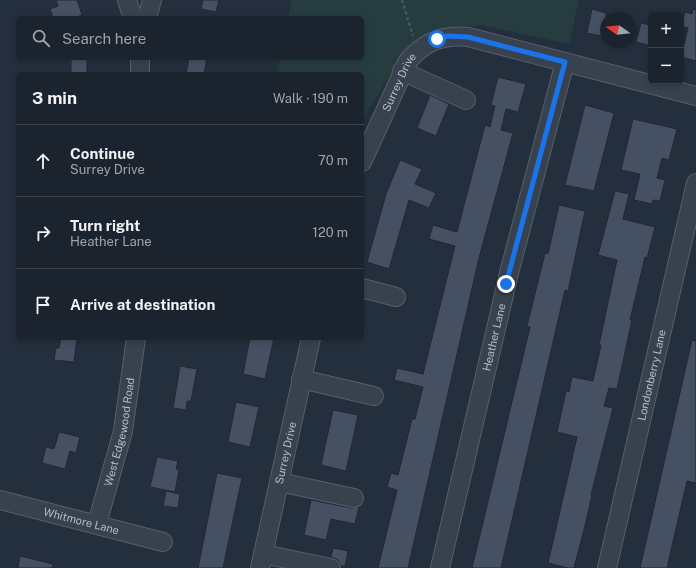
<!DOCTYPE html>
<html lang="en">
<head>
<meta charset="utf-8">
<style>
	body { margin:0; font-family:"Public Sans",sans-serif; background:#242b36; color:#f1f3f6 }
	.controls { position:absolute; right:12px; top:12px; display:grid; overflow:hidden; border-radius:6px; box-shadow:0 2px 6px #0003 }
	.controls button { width:36px; height:36px; display:grid; place-items:center; padding:0; border:0; border-bottom:1px solid #39404a; background:#1b232e; color:#f1f3f6; font:20px sans-serif }
	.compass { position:absolute; left:600px; top:12px; width:36px; height:36px; border-radius:50%; background:#1b232e; box-shadow:0 2px 6px #0003; rotate:284deg }
	.stop { position:absolute; width:12px; height:12px; margin:-9px; border:3px solid #1a73e8; border-radius:50%; background:#fff }
	.stop.end { background:#1a73e8; border-color:#fff; box-shadow:0 1px 4px #0008 }
	.list { margin:0; padding:0; list-style:none }
	h2 { display:flex; justify-content:space-between; align-items:center; height:52px; margin:0; padding:0 16px; font-size:17px }
	h2 small { font-size:13px; font-weight:400; color:#a0a4aa }
	.list li { display:grid; grid-template-columns:26px 1fr auto; gap:12px; align-items:center; box-sizing:border-box; height:72px; padding:0 16px; border-top:1px solid #39404a }
	.list b { display:block; font-size:15px; white-space:nowrap }
	.list p { margin:0; font-size:13px; white-space:nowrap; color:#a0a4aa }
	.list em { font-size:13px; font-style:normal; color:#a0a4aa }
	.icon { flex:none; width:22px; height:22px; fill:none; stroke:currentColor; stroke-width:2; stroke-linecap:round; stroke-linejoin:round }
	.map { position:relative; flex:none; width:696px; height:568px; overflow:hidden }
	.search { position:absolute; background:#1b232e; box-shadow:0 2px 6px #0003; left:16px; top:16px; width:348px; height:44px; display:flex; align-items:center; gap:10px; box-sizing:border-box; padding:0 14px; border-radius:6px; color:#a0a4aa; font-size:15px }
	.panel { position:absolute; background:#1b232e; box-shadow:0 2px 6px #0003; left:16px; top:72px; width:348px; height:268px; border-radius:6px }
	.map>svg:first-child { display:block }
	.green { fill:#263c3f }
	.building { fill:#455162; stroke:#1f2835 }
	.lines { fill:none; stroke-linecap:round; stroke-linejoin:round }
	.minor-casing { stroke:#565f6c; stroke-width:20 }
	.path { stroke:#44595c; stroke-width:2.5; stroke-dasharray:3 3; stroke-linecap:butt }
	.minor { stroke:#38414e; stroke-width:18 }
	.route { stroke:#1a73e8; stroke-width:5 }
	.labels { text-anchor:middle; dominant-baseline:central; stroke-width:3; stroke-linejoin:round; paint-order:stroke }
	.street-label { font-size:11px; fill:#b4bcc9; stroke:#1d2633 }
</style>
</head>
<body>
<div class="map">
<svg width="696" height="568" viewBox="0 0 696 568">
	<rect width="100%" height="100%" fill="#242f3e"/>
	<path class="green" d="M 292,0 L 579,0 L 569,44 L 481,25 L 437,30 L 423,37 L 402,56 L 362,120 L 362,74 L 276,74 L 280,58 L 362,58 L 362,18 L 288,18 Z"/>
	<g class="building">
		<path d="M 56,0 L 77,0 L 82,15 L 74,18 L 53,18 L 50,9 L 58,6 Z"/>
		<path d="M 203,0 L 219,0 L 216,12 L 201,9 Z"/>
		<path d="M 592,9 L 606,13 L 606,37 L 587,33 Z"/>
		<path d="M 693,9 L 696,10 L 696,61 L 681,57 L 688,28 L 681,26 L 685,12 L 692,14 Z"/>
		<path d="M 641,23 L 651,25 L 651,46 L 636,42 Z"/>
		<rect x="71" y="58" width="16" height="16"/>
		<path d="M 189,58 L 207,58 L 204,74 L 186,74 Z"/>
		<path d="M 498,77 L 526,84 L 518,112 L 506,109 L 501,130 L 513,133 L 479,258 L 408,568 L 378,568 L 397,490 L 387,487 L 391,473 L 398,475 L 412,419 L 415,419 L 423,387 L 394,380 L 397,368 L 423,374 L 455,246 L 429,239 L 433,225 L 457,232 L 485,125 L 490,127 L 495,106 L 491,105 Z"/>
		<path d="M 430,95 L 449,104 L 436,136 L 417,128 Z"/>
		<path d="M 585,105 L 614,113 L 594,191 L 565,185 Z"/>
		<path d="M 633,119 L 677,129 L 669,160 L 662,158 L 657,178 L 665,180 L 660,201 L 653,200 L 652,204 L 634,200 L 640,174 L 621,170 Z"/>
		<path d="M 400,160 L 422,169 L 415,184 L 436,193 L 429,208 L 409,200 L 389,269 L 367,262 L 386,194 Z"/>
		<path d="M 615,191 L 629,194 L 623,219 L 655,227 L 647,258 L 645,257 L 630,320 L 632,320 L 617,389 L 609,388 L 604,406 L 613,408 L 591,495 L 592,495 L 585,526 L 574,568 L 568,568 L 548,563 L 577,437 L 557,432 L 566,391 L 569,392 L 572,377 L 593,381 L 601,345 L 599,345 L 617,260 L 598,255 Z"/>
		<path d="M 559,205 L 585,211 L 568,291 L 565,290 L 501,568 L 472,568 L 530,327 L 527,326 L 534,298 L 545,253 L 548,254 Z"/>
		<path d="M 61,338 L 77,338 L 74,362 L 54,360 L 56,348 L 59,348 Z"/>
		<path d="M 250,338 L 274,338 L 265,379 L 243,374 Z"/>
		<path d="M 692,340 L 696,341 L 696,483 L 687,481 L 667,568 L 640,568 Z"/>
		<path d="M 180,366 L 197,369 L 191,401 L 187,401 L 186,410 L 173,408 Z"/>
		<path d="M 236,402 L 259,407 L 250,447 L 228,442 Z"/>
		<path d="M 333,410 L 358,415 L 346,471 L 321,465 Z"/>
		<path d="M 59,432 L 80,437 L 76,453 L 70,451 L 65,469 L 42,463 L 46,447 L 54,449 Z"/>
		<path d="M 157,457 L 178,461 L 176,469 L 179,470 L 175,492 L 150,487 Z"/>
		<path d="M 217,473 L 242,478 L 233,520 L 223,568 L 198,568 Z"/>
		<path d="M 166,491 L 180,494 L 178,508 L 163,506 Z"/>
		<path d="M 311,500 L 352,508 L 359,507 L 355,524 L 331,519 L 326,540 L 304,535 Z"/>
		<path d="M 333,548 L 348,551 L 345,566 L 341,566 L 338,560 L 331,557 Z"/>
		<path d="M 20,556 L 53,564 L 52,568 L 18,568 Z"/>
	</g>
	<g class="lines">
		<defs>
			<g id="minor">
				<path d="M 127,0 L 133,18"/>
				<path d="M 147,18 L 152,0"/>
				<path d="M 402,71 L 466,100"/>
				<path d="M 140,74 L 140,58"/>
				<path id="s1" d="M 362,162 L 408,61 C 424,42 443,34 468,37 L 696,96"/>
				<path d="M 362,288 L 396,297"/>
				<path d="M 301,379 L 374,396"/>
				<path d="M 279,482 L 354,498"/>
				<path id="s2" d="M 0,500 L 163,542"/>
				<path id="s3" d="M 97,524 L 123,431 L 136,338"/>
				<path d="M 263,554 L 331,568"/>
				<path id="s4" d="M 260,568 L 311,338"/>
				<path id="s5" d="M 440,568 L 510,269 L 565,62"/>
				<path id="s6" d="M 607,568 L 696,183"/>
			</g>
		</defs>
		<use href="#minor" class="minor-casing"/>
		<path class="path" d="M 402,0 L 413,36"/>
		<use href="#minor" class="minor"/>
	</g>
	<g class="lines">
		<path class="route" d="M 437,39 L 447,36 L 468,37 L 565,62 L 506,284"/>
	</g>
	<g class="labels">
		<g class="street-label">
			<text stroke="none"><textPath href="#s1" startOffset="88">Surrey Drive</textPath></text>
			<text stroke="none"><textPath href="#s5" startOffset="237">Heather Lane</textPath></text>
			<text stroke="none"><textPath href="#s6" startOffset="198">Londonberry Lane</textPath></text>
			<text stroke="none"><textPath href="#s3" startOffset="95">West Edgewood Road</textPath></text>
			<text stroke="none"><textPath href="#s4" startOffset="118">Surrey Drive</textPath></text>
			<text stroke="none"><textPath href="#s2" startOffset="84">Whitmore Lane</textPath></text>
		</g>
	</g>
</svg>
<div class="controls">
<button>+</button>
<button>−</button>
</div>
<svg class="compass" viewBox="-18 -18 36 36"><path d="M0-13l5 13h-10z" fill="#e53935"/><path d="M0 13l5-13h-10z" fill="#a0a4aa"/></svg>
<div class="stop" style="left:437px;top:39px"></div>
<div class="stop end" style="left:506px;top:284px"></div>
<div class="search"><svg class="icon" aria-label="search" viewBox="0 0 24 24"><circle cx="10" cy="10" r="6"/><path d="M15 15l6 6"/></svg>Search here</div>
<section class="panel">
<h2>3 min<small>Walk · 190 m</small></h2>
<ul class="list">
<li><svg class="icon" aria-label="ahead" viewBox="0 0 24 24"><path d="M12 20V5M6 11l6-6 6 6"/></svg><div><b>Continue</b><p>Surrey Drive</p></div><em>70 m</em></li>
<li><svg class="icon" aria-label="right" viewBox="0 0 24 24"><path d="M7 20v-9h11M14 6l5 5-5 5"/></svg><div><b>Turn right</b><p>Heather Lane</p></div><em>120 m</em></li>
<li><svg class="icon" aria-label="arrive" viewBox="0 0 24 24"><path d="M6 21V4h12l-3 4 3 4H6"/></svg><div><b>Arrive at destination</b></div></li>
</ul>
</section>
</div>
</body>
</html>
